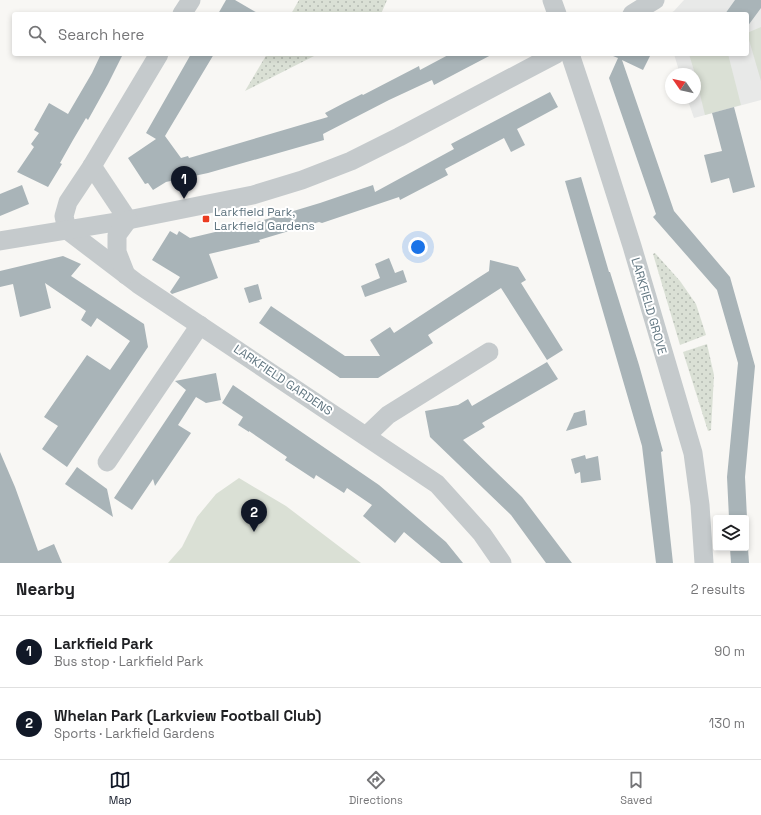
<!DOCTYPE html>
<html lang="en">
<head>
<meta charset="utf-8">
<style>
	body { margin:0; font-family:"Space Grotesk",sans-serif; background:#f6f6f6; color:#202124 }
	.controls { position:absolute; right:12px; bottom:12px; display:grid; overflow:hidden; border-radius:4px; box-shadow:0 2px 6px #0003 }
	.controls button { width:36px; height:36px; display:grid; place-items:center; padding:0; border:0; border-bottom:1px solid #e0e0e0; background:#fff; color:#202124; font:20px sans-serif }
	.compass { position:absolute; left:665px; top:68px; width:36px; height:36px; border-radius:50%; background:#fff; box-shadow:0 2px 6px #0003; rotate:304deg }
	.you { position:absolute; left:418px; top:247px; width:14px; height:14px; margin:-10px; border:3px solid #fff; border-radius:50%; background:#1a73e8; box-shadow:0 0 0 6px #1a73e833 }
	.badge { display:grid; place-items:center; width:26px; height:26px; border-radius:50%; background:#111827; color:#fff; font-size:13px; font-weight:700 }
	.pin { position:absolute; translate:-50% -33px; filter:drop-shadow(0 1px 2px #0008) }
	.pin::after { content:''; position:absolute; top:21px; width:14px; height:12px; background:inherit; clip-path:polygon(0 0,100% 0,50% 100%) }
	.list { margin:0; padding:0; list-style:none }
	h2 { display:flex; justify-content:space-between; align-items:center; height:52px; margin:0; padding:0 16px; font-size:17px }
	h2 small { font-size:13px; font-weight:400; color:#757577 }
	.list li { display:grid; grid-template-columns:26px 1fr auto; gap:12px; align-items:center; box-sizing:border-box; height:72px; padding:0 16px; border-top:1px solid #e0e0e0 }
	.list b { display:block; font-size:15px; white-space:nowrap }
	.list p { margin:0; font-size:13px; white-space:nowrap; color:#757577 }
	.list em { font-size:13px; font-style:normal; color:#757577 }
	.icon { flex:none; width:22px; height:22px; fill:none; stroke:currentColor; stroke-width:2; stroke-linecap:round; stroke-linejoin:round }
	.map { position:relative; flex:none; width:761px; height:563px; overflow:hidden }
	.search { position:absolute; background:#fff; box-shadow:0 2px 6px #0003; left:12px; right:12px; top:12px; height:44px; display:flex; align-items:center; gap:10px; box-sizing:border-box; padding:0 14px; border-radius:4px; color:#757577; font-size:15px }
	.sheet { height:196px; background:#fff }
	nav { display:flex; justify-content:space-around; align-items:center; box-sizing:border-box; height:56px; border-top:1px solid #e0e0e0; background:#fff; font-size:11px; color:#757577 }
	nav a { display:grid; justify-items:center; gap:2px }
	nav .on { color:#111827 }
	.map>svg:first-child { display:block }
	.built { fill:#e8e9e8 }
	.grass { fill:url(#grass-dots) }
	.pitch { fill:#dae0d5 }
	.building { fill:#a9b4b8 }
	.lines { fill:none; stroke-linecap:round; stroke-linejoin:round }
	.minor { stroke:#c5cacc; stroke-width:19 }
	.poi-dot { fill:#eb3c21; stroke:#fff; stroke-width:1.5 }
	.labels { text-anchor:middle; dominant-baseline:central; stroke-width:4; stroke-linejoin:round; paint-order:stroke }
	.poi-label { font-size:12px; fill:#617681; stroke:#fff; text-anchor:start }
	.street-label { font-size:12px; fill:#617681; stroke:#fff }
</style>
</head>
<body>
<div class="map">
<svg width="761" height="563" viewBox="0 0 761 563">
	<defs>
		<pattern id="grass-dots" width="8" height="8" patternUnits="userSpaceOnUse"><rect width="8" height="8" fill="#dae0d5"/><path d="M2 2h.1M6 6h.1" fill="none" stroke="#b4bab2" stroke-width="1.8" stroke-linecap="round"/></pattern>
	</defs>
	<rect width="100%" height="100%" fill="#f8f7f4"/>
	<path class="built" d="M 684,0 L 761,0 L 761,100 L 694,118 L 687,98 L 695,98 L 695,74 L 680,74 L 674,54 L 747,54 L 747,14 L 669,14 L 674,11 Z"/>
	<g class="grass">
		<path d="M 299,0 L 387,0 L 381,14 L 291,14 Z"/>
		<path d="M 267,54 L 318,54 L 245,91 Z"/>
		<path d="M 655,253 L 680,281 L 696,304 L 706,335 L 680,345 L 653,254 Z"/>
		<path d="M 707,344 L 714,375 L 711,430 L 708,431 L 683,352 Z"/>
	</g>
	<g class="pitch">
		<path d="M 761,27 L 761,81 L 747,33 Z"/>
		<path d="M 689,54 L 728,54 L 741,105 L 705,115 L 695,74 Z"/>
		<path d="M 239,478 L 286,506 L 361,563 L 168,563 L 182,547 L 197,517 L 216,494 Z"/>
	</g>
	<g class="building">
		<path d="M 226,0 L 235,0 L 259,14 L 218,14 Z"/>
		<path d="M 735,0 L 761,0 L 761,8 L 747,27 L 747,14 L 725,14 Z"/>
		<path d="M 101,54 L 123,54 L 108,84 L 88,120 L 86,118 L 73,140 L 60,163 L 62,164 L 48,187 L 17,172 L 34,147 L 31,144 L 39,133 L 34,130 L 49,103 L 68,114 L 92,73 Z"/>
		<path d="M 191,54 L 214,54 L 165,136 L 181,158 L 188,156 L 189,158 L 328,117 L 325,113 L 344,103 L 362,94 L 363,95 L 419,66 L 420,70 L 450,54 L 493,54 L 434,85 L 432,80 L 389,100 L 323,134 L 324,140 L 208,173 L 166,182 L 153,190 L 148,183 L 145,184 L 128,158 L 156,139 L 146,133 Z"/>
		<path d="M 608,54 L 651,54 L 643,70 L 622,60 L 674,211 L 730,277 L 755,366 L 745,477 L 747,518 L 729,518 L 727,477 L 738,363 L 717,290 L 653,217 L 656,214 L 609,78 L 618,58 Z"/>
		<path d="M 550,92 L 558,107 L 517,129 L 525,145 L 511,152 L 504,138 L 445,169 L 448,175 L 400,200 L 399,197 L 322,223 L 319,222 L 259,240 L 260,242 L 209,254 L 218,278 L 172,294 L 170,292 L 180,277 L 152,260 L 170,231 L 177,235 L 179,231 L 190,238 L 257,222 L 320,203 L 373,185 L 375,192 L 454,149 L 451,144 Z"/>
		<path d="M 734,107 L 755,187 L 733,193 L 729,178 L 711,183 L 704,155 L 722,151 L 712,113 Z"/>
		<path d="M 581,177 L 609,272 L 610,272 L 639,365 L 663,451 L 661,452 L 673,563 L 656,563 L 642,446 L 565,181 Z"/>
		<path d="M 22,185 L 29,204 L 0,216 L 0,194 Z"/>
		<path d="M 63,256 L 81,264 L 71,276 L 144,324 L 148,347 L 67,467 L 42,449 L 58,426 L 44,417 L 87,355 L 110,370 L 130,341 L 97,318 L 91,327 L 81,320 L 86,311 L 45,283 L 51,308 L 20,317 L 13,284 L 0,287 L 0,271 Z"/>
		<path d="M 389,258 L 395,273 L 403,270 L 407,282 L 365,297 L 361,286 L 380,278 L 375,264 Z"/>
		<path d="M 490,260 L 518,267 L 526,280 L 521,283 L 563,350 L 547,360 L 501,288 L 428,335 L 433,343 L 378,378 L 340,378 L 259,323 L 271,306 L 345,356 L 380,356 L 370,340 L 390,327 L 394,333 L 478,278 L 489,271 Z"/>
		<path d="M 258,284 L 262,299 L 249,303 L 244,288 Z"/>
		<path d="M 547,362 L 558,379 L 482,423 L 485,427 L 463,440 L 522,497 L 572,563 L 546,563 L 511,515 L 430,437 L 425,411 L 458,405 L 468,399 L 472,406 Z"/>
		<path d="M 216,373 L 221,400 L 206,403 L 196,397 L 178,425 L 191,433 L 155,486 L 153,479 L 132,510 L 114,498 L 186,390 L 175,381 Z"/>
		<path d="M 233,385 L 379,485 L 446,542 L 463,563 L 441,563 L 404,532 L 395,543 L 363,516 L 372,505 L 347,488 L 344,493 L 316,475 L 314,479 L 285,460 L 287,457 L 249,431 L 249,432 L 238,425 L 243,417 L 222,403 Z"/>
		<path d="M 585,410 L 587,425 L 566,431 L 574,413 Z"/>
		<path d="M 0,452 L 15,487 L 38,551 L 54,544 L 62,563 L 0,563 Z"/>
		<path d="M 585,455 L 586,459 L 598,456 L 601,480 L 581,483 L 580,472 L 575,474 L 571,459 Z"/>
		<path d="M 77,467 L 107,489 L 113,517 L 65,484 Z"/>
		<path d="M 730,548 L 748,548 L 749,563 L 731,563 Z"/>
	</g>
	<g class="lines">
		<g class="minor">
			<path d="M 552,0 L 557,14"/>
			<path d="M 182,14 L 191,0"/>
			<path d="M 632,14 L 655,0"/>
			<path d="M 570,54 L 593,123 L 632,246 L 693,453 L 700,505 L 704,563"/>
			<path d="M 92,166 L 128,220"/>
			<path d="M 67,230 L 138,284 L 437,484 L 482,534 L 502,563"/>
			<path d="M 67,230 L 64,216 L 68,202 L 92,166 L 159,54"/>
			<path d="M 0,241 L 128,220 L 253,195 L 302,180 L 351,161 L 399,137 L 556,54"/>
			<path d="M 126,275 L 117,252 L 117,235 L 128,220"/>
			<path d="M 366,436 L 388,415 L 489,352"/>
			<path d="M 107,462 L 200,325"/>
		</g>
	</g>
	<rect class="poi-dot" x="202" y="215" width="8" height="8" rx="2"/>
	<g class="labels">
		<g class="poi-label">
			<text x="214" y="212">Larkfield Park,<tspan x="214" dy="14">Larkfield Gardens</tspan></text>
		</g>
		<g class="street-label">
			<text transform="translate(649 306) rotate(74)">LARKFIELD GROVE</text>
			<text transform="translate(283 380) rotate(34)">LARKFIELD GARDENS</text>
		</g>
	</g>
</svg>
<div class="controls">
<button><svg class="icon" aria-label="layers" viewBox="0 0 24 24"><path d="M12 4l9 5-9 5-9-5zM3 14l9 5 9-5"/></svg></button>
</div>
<svg class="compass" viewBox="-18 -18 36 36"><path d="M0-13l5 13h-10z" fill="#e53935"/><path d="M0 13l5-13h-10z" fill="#757577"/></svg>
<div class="you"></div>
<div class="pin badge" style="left:184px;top:199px">1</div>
<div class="pin badge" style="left:254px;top:532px">2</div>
<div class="search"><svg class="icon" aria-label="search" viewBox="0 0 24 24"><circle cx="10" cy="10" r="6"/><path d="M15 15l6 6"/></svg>Search here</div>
</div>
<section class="sheet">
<h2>Nearby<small>2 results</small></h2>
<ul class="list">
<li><span class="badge">1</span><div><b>Larkfield Park</b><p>Bus stop · Larkfield Park</p></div><em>90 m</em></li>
<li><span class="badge">2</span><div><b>Whelan Park (Larkview Football Club)</b><p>Sports · Larkfield Gardens</p></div><em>130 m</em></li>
</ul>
</section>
<nav>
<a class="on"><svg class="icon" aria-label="map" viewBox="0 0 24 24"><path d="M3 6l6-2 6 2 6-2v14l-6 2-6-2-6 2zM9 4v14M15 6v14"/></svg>Map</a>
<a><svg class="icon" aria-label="directions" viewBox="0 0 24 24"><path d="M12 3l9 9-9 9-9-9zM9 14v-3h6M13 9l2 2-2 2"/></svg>Directions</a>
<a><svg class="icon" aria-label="saved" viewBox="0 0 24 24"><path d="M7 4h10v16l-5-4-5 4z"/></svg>Saved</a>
</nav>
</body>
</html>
